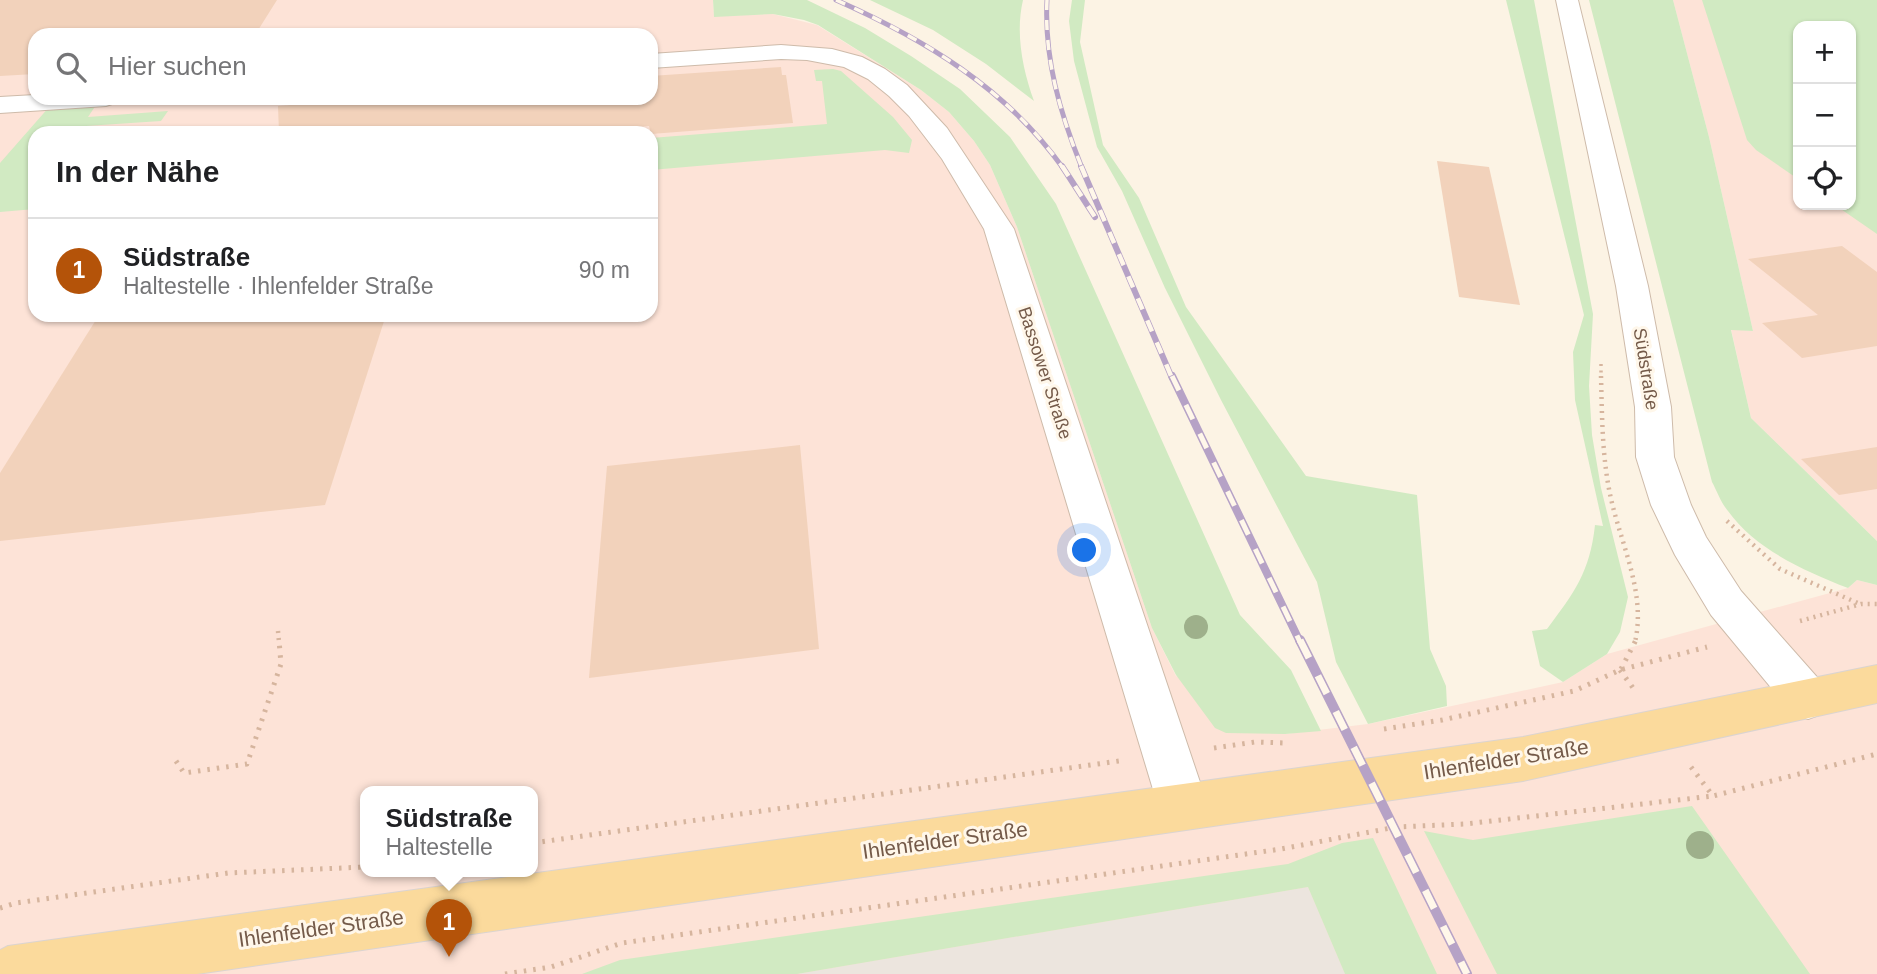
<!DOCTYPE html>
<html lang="de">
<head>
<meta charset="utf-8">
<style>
	body { margin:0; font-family:Helvetica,sans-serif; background:#f2f2f2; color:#202124 }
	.controls { position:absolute; right:21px; top:21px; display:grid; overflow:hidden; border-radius:14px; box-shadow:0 2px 5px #0004 }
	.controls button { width:63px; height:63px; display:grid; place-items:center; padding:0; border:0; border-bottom:2px solid #e0e0e0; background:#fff; color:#202124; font:35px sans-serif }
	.you { position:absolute; left:1085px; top:551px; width:24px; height:24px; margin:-18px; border:5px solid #fff; border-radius:50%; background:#1a73e8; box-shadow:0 0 0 10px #1a73e833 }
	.badge { display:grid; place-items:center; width:46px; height:46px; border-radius:50%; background:#b45309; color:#fff; font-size:23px; font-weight:700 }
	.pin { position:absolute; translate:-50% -58px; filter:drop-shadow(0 2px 4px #0008) }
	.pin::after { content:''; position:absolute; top:37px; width:24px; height:21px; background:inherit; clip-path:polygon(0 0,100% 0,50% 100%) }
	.popup { position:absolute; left:360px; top:786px; width:178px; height:91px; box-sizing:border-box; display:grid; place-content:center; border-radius:14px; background:#fff; filter:drop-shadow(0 2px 5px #0005); font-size:23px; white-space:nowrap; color:#757577 }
	.popup b { font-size:26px; color:#202124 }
	.popup::after { content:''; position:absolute; left:50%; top:100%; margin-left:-14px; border:14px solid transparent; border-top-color:#fff }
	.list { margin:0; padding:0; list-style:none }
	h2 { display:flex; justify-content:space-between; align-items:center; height:91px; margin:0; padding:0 28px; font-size:30px }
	h2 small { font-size:23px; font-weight:400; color:#757577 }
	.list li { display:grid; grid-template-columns:46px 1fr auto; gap:21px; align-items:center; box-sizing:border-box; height:105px; padding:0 28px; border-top:2px solid #e0e0e0 }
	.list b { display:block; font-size:26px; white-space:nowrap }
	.list p { margin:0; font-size:23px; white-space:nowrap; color:#757577 }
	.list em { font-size:23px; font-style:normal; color:#757577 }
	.icon { flex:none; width:38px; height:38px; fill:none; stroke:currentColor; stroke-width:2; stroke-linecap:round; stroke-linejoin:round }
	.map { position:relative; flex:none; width:1877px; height:974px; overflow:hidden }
	.search { position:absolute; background:#fff; box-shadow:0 2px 5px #0004; left:28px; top:28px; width:630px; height:77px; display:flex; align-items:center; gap:18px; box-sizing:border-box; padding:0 24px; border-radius:21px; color:#757577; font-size:26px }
	.panel { position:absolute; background:#fff; box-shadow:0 2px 5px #0004; left:28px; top:126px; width:630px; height:196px; border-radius:21px }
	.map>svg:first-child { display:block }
	.commercial { fill:#fde3d7; fill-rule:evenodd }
	.industrial { fill:#ece5de }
	.green { fill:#d1eac2 }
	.building { fill:#f2d2bb }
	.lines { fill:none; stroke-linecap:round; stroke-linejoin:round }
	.minor-casing { stroke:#cebbaa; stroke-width:2 }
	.major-casing { stroke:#dbd4d0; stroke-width:2 }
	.path-far2 { stroke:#d6b59e; stroke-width:3.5; stroke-dasharray:2 4.5; stroke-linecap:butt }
	.path-far1 { stroke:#d6b59e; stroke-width:4.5; stroke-dasharray:2 5; stroke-linecap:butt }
	.path { stroke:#d6b59e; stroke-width:5; stroke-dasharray:2.5 7; stroke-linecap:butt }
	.minor { fill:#fff; fill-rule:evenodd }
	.major { fill:#fbda9c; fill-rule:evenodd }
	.rail-far3-casing { stroke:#b6a2c6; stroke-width:5 }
	.rail-far2-casing { stroke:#b6a2c6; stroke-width:6 }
	.rail-far1-casing { stroke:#b6a2c6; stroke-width:8 }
	.rail-casing { stroke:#b6a2c6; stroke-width:10 }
	.rail-far3 { stroke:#fff7ea; stroke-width:3.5; stroke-dasharray:10; stroke-linecap:butt }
	.rail-far2 { stroke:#fff7ea; stroke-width:4.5; stroke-dasharray:12; stroke-linecap:butt }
	.rail-far1 { stroke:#fff7ea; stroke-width:5; stroke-dasharray:16; stroke-linecap:butt }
	.rail { stroke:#fff7ea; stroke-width:7; stroke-dasharray:20; stroke-linecap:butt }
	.tree { fill:#9eb08b }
	.labels { text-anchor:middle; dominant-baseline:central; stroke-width:6; stroke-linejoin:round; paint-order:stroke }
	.street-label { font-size:18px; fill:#745a49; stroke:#fff7ea }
	.near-street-label { font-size:21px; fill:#745a49; stroke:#fff7ea }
</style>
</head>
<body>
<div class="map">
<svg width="1877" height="974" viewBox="0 0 1877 974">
	<rect width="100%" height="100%" fill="#fcf3e4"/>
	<g class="commercial">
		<path d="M 0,0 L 713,0 L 714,16 L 773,14 L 817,25 L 921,90 L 949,112 L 974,141 L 990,165 L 1017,227 L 1152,628 L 1176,676 L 1285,734 L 1368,724 L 1563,682 L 1607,654 L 1848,588 L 1857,580 L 1877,585 L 1877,974 L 0,974 ZM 35,35 L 651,35 L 651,98 L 35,98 ZM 35,133 L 651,133 L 651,315 L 35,315 ZM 365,791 L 533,791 L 533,871 L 365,871 Z"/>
		<path d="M 1673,0 L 1877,0 L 1877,541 L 1751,418 L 1731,329 L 1753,331 L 1709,137 ZM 1798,26 L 1851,26 L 1851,205 L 1798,205 Z"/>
	</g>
	<path class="industrial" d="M 1308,887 L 1345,974 L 797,974 Z"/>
	<g class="green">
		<path d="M 713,0 L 807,0 L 865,28 L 911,56 L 960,89 L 1010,137 L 1056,204 L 1240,615 L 1291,670 L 1321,731 L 1285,734 L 1226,733 L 1215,728 L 1176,675 L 1152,628 L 1017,227 L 990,165 L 974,141 L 949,112 L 921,90 L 818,25 L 804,20 L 773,14 L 714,17 Z"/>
		<path d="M 870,0 L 1023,0 C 1015,34 1023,70 1034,101 L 986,64 L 933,30 Z"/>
		<path d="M 1072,0 L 1085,0 L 1080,42 L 1103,145 L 1139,198 L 1186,307 L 1306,476 L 1417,495 L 1430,649 L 1446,686 L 1447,706 L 1368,724 L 1336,662 L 1317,582 L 1221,400 L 1165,288 L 1122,191 L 1097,147 L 1074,61 L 1069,21 Z"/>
		<path d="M 1506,0 L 1534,0 L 1593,314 L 1589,386 L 1592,435 L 1601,488 L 1628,597 L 1620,632 L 1607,654 L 1563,682 L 1540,666 L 1532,631 L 1547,629 C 1574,593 1590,572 1595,525 L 1603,526 L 1575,400 L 1573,352 L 1584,315 Z"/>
		<path d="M 1589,0 L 1673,0 L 1709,137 L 1753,331 L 1731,330 L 1751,418 L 1877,541 L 1877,585 L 1857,580 L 1848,588 C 1805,571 1756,550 1728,511 C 1721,503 1717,491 1712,482 Z"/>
		<path d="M 1702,0 L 1877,0 L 1877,234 L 1835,205 L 1851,205 L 1851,26 L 1798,26 L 1798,179 L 1756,150 L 1747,140 Z"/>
		<path d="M 833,69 L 841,71 L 893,117 L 912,140 L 909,153 L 885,150 L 651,170 L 651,138 L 827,124 L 822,81 L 816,81 L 814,70 Z"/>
		<path d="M 98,102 L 88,117 L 168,111 L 161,121 L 86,126 L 80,133 L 35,133 L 35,209 L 0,212 L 0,163 L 50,106 Z"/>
		<path d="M 1692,806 L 1810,974 L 1497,974 L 1424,831 L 1473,840 Z"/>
		<path d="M 1373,838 L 1437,974 L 1345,974 L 1308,887 L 797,974 L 582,974 L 620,960 L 1288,864 L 1342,843 Z"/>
	</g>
	<g class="building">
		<path d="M 0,0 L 277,0 L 255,35 L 35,35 L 35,74 L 0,76 Z"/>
		<path d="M 781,67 L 782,75 L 786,75 L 793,123 L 651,134 L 649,126 L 561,133 L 279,133 L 278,106 L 376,98 L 651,98 L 651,76 Z"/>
		<path d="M 1437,161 L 1489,167 L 1520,305 L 1459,297 Z"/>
		<path d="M 1842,246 L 1877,272 L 1877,346 L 1802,358 L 1762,323 L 1818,315 L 1748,259 Z"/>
		<path d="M 99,315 L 386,315 L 325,505 L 0,541 L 0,473 Z"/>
		<path d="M 800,445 L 819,649 L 589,678 L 607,466 Z"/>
		<path d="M 1877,447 L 1877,489 L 1839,495 L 1801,459 Z"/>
	</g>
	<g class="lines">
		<defs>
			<g id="minor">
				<path d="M 1556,0 L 1578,0 L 1648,286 L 1671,407 L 1674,457 L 1691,505 L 1706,537 L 1741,591 L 1824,685 L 1831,699 L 1824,713 L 1808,719 L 1792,713 L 1711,615 L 1675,555 L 1651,505 L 1636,457 L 1635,407 L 1616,286 Z"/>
				<path d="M 781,45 L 832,49 L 862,57 L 885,69 L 907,85 L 947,128 L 1014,229 L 1208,806 L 1200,822 L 1183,829 L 1166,822 L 1158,806 L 984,229 L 942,159 L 909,116 L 889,96 L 868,79 L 844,67 L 807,60 L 781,59 L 651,68 L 651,54 Z"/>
				<path d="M 35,95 L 35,98 L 119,98 L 115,103 L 106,106 L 0,113 L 0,97 Z"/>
			</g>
			<path id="major" d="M 1877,665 L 1877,703 L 1523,781 L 197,974 L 0,974 L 0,950 L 8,946 L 1523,737 Z"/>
		</defs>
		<use href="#minor" class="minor-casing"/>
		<use href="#major" class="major-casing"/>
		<path class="path-far2" d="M 1601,364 L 1601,378"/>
		<g class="path-far1">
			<path d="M 1601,376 C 1602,414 1602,452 1609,489 C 1618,539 1647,591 1635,642"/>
			<path d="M 1727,521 L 1780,569 L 1860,604"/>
			<path d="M 1800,621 L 1861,604 L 1877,604"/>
			<path d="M 278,631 L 279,642"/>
		</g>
		<g class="path">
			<path d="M 1621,669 L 1636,640"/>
			<path d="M 1620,670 L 1636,692"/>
			<path d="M 1384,729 L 1442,720 L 1574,691 L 1620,670 L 1707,647"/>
			<path d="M 1214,748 L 1255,742 L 1285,743"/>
			<path d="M 176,761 L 184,773 L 247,764 L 281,664 L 279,640"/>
			<path d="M 1691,767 L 1713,796 L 1877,754"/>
			<path d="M 533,843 L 1119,761"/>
			<path d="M 0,908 L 16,903 L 228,873 L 365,867"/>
			<path d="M 505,974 L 551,967 L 622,943 L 1281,849 L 1396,827 L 1465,824 L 1713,796"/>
		</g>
		<use href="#minor" class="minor"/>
		<use href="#major" class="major"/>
		<defs>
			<g id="rail-far3">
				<path d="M 836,0 C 924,39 1006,88 1063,168"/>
				<path d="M 1047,0 C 1044,59 1060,113 1082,168"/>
			</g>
			<g id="rail-far2">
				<path d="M 1062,166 L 1095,217"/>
				<path d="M 1081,166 L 1172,378"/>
			</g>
			<path id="rail-far1" d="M 1172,376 L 1300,642"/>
			<path id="rail" d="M 1300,640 L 1467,974"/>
		</defs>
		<use href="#rail-far3" class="rail-far3-casing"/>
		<use href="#rail-far2" class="rail-far2-casing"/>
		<use href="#rail-far1" class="rail-far1-casing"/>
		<use href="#rail" class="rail-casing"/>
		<use href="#rail-far3" class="rail-far3"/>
		<use href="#rail-far2" class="rail-far2"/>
		<use href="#rail-far1" class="rail-far1"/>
		<use href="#rail" class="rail"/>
	</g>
	<g class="tree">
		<circle cx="1196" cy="627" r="12"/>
		<circle cx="1700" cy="845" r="14"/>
	</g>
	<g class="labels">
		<g class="street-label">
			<text transform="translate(1646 369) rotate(81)">Südstraße</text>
			<text transform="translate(1045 373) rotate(72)">Bassower Straße</text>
		</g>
		<g class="near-street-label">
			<text transform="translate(1506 759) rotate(-9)">Ihlenfelder Straße</text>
			<text transform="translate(945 840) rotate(-8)">Ihlenfelder Straße</text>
			<text transform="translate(321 928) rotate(-8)">Ihlenfelder Straße</text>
		</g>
	</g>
</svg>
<div class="controls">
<button>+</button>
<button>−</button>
<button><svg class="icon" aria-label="locate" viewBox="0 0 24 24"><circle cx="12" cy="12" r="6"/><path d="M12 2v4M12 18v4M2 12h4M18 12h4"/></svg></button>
</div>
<div class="you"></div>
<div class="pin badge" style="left:449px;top:957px">1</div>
<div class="popup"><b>Südstraße</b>Haltestelle</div>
<div class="search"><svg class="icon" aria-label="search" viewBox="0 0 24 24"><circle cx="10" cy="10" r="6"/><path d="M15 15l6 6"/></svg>Hier suchen</div>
<section class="panel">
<h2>In der Nähe<small></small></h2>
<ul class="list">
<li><span class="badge">1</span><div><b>Südstraße</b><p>Haltestelle · Ihlenfelder Straße</p></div><em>90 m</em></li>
</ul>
</section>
</div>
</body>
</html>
